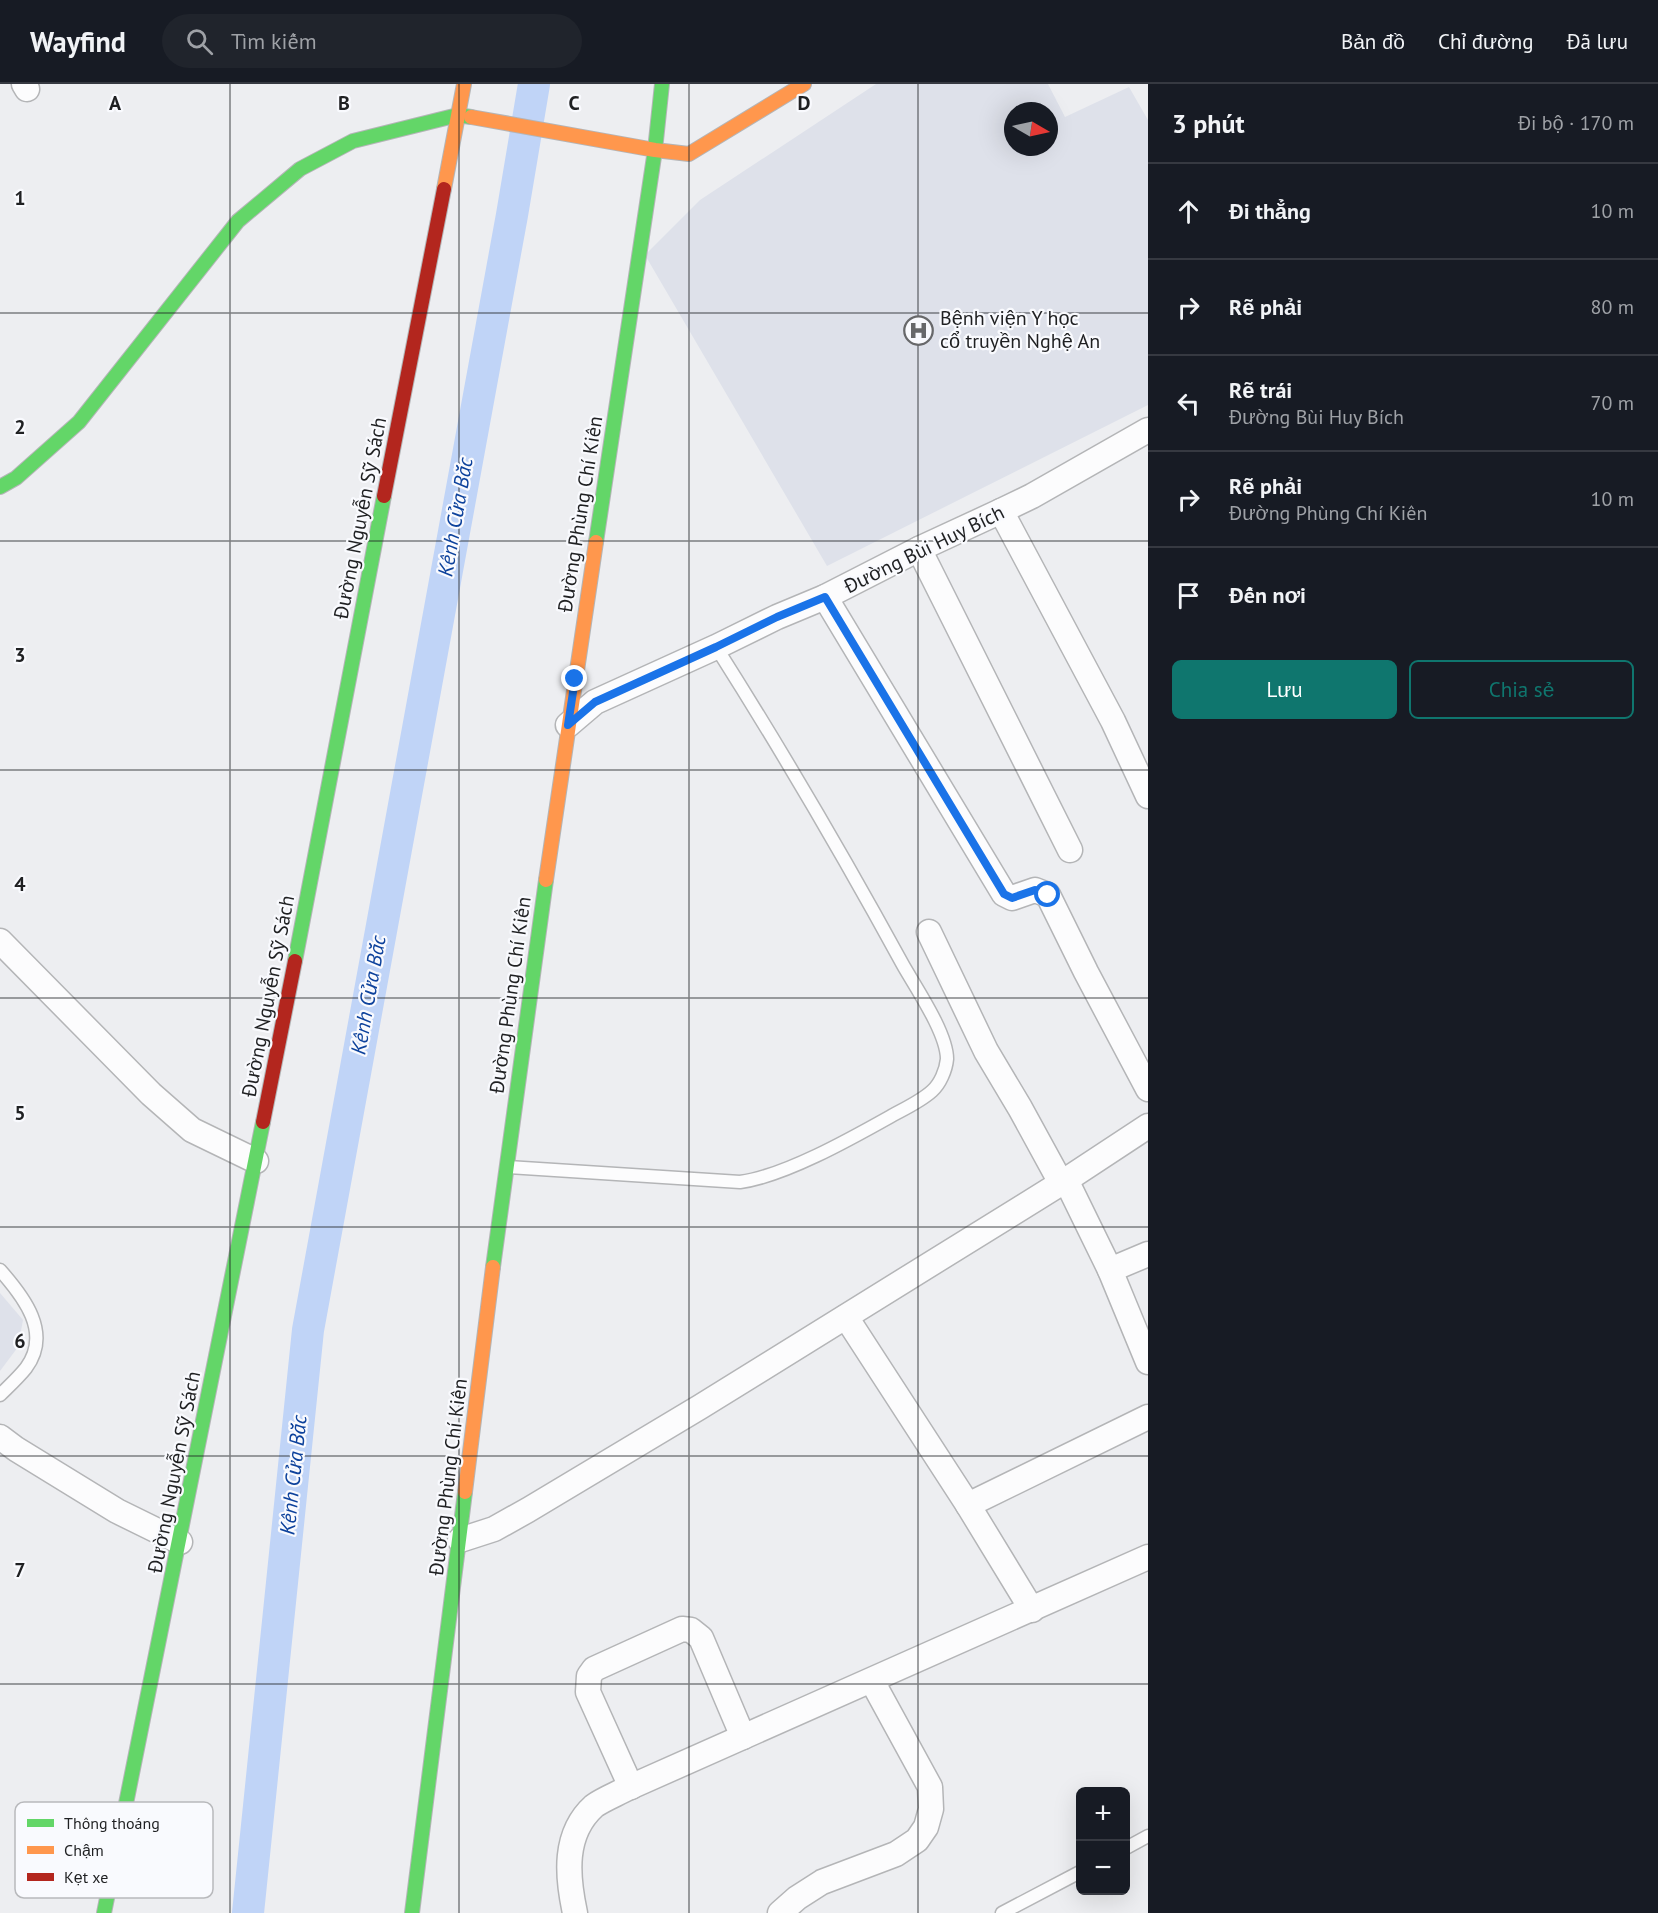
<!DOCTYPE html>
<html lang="vi">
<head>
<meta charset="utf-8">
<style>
	body { margin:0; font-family:"PT Sans",sans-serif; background:#20242c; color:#f1f3f6 }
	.controls { position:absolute; right:18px; bottom:18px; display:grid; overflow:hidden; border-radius:9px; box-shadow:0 6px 24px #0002 }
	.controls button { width:54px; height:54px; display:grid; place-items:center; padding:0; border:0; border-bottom:2px solid #363941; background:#171b24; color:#f1f3f6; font:30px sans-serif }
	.compass { position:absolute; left:1004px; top:18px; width:54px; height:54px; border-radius:50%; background:#171b24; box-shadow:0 6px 24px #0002; rotate:99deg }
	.stop { position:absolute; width:18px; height:18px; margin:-14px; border:4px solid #1a73e8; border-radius:50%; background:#fff }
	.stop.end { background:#1a73e8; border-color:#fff; box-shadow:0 2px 6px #0008 }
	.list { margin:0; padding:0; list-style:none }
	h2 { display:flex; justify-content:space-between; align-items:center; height:78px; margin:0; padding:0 24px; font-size:26px }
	h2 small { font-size:20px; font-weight:400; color:#9ea1a6 }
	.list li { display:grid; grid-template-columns:39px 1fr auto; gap:18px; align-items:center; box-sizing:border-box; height:96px; padding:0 24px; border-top:2px solid #363941 }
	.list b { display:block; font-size:22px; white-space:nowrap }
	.list p { margin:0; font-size:20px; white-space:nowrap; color:#9ea1a6 }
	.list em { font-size:20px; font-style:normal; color:#9ea1a6 }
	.actions { display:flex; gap:12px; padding:18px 24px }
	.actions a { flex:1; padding:14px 0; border:2px solid #0f766e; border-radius:9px; text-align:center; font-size:21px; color:#0f766e }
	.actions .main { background:#0f766e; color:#fff }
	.icon { flex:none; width:33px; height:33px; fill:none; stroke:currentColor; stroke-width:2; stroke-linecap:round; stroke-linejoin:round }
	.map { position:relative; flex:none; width:1148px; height:1829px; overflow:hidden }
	header { display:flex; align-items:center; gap:36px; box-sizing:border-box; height:84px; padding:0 30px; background:#171b24; border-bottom:2px solid #363941 }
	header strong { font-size:28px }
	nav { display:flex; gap:33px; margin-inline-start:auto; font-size:21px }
	.search { width:420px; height:54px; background:#20242c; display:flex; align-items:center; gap:15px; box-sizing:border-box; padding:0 21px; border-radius:33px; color:#9ea1a6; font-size:22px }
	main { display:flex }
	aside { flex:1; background:#171b24 }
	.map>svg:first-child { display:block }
	.built { fill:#dee1ea; fill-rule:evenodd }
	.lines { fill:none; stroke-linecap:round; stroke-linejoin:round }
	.canal { stroke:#c0d4f7; stroke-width:32 }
	.lane-casing { stroke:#b4b5b7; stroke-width:15 }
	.street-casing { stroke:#b4b5b7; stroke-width:27 }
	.fast-casing { stroke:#b4b5b7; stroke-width:16 }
	.slow-casing { stroke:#b4b5b7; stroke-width:16 }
	.jam-casing { stroke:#b4b5b7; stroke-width:16 }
	.lane { stroke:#fcfcfd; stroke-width:12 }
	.street { stroke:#fcfcfd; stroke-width:24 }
	.fast { stroke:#63d668; stroke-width:14 }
	.slow { stroke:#ff974d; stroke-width:14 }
	.jam { stroke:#b3261e; stroke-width:14 }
	.route { stroke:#1a73e8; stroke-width:8 }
	.grid { fill:none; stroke:#1f2022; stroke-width:1.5; stroke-opacity:0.55 }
	.labels { text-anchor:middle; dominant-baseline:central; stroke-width:4.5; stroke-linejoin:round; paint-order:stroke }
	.poi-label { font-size:20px; fill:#1f2022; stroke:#f9fafe; text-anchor:start }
	.street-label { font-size:20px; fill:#1f2022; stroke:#f9fafe }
	.water-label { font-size:21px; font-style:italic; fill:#0d429c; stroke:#f9fafe }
	.key { fill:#f9fafe; stroke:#b8b9bc; stroke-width:1.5 }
	.key-label { font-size:16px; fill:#1f2022 }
	.grid-label { font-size:20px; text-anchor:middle; font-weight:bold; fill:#1f2022; stroke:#f9fafe; stroke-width:4.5; stroke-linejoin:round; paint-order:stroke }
</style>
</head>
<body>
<header>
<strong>Wayfind</strong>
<div class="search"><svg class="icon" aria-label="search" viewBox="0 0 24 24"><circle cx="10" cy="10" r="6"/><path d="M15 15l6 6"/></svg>Tìm kiếm</div>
<nav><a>Bản đồ</a><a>Chỉ đường</a><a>Đã lưu</a></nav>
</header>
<main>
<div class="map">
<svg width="1148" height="1829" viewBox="0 0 1148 1829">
	<rect width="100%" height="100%" fill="#edeef1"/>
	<g class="built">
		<path d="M 876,0 L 1048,0 L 1065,33 L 1129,3 L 1148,36 L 1148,321 L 827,482 L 645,171 L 700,116 ZM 1013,27 L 1049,27 L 1049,63 L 1013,63 Z"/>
		<path d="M 0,1209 L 23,1236 L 18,1263 L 0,1287 Z"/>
	</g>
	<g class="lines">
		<path class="canal" d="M 248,1829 L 308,1246 L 512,131 L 534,0"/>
		<defs>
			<g id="lane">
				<path d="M 508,1083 L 740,1098 C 785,1092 852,1054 893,1031 C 906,1024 921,1017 932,1007 C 940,1000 946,986 947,975 C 947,949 916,904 903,881 C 844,773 782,667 716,563"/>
				<path d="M 0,1186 C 24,1213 52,1249 26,1284 C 18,1294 8,1303 0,1311"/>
				<path d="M 1126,1764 L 1148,1752"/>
				<path d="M 1002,1829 L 1080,1788"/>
			</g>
			<g id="street">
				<path d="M 24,0 L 27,5"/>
				<path d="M 1001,427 L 1113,637 L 1148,712"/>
				<path d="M 919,465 L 1070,766"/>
				<path d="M 825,513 L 1004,810 L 1012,814 L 1035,806 L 1048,811 L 1086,888 L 1148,1005"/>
				<path d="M 568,641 L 595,618 L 716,563 L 777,533 L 825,513 L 919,465 L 1001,427 L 1032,412 L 1148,346"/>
				<path d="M 929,848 L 986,967 L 1020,1024 L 1061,1099"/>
				<path d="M 0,857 L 151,1010 L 192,1046 L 256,1077"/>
				<path d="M 1066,1096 L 1110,1186 L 1148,1278"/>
				<path d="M 1110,1186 L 1148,1170"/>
				<path d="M 846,1233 L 968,1421 L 1032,1526"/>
				<path d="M 0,1353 L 16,1365 L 117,1427 L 180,1458"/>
				<path d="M 968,1421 L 1148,1333"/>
				<path d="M 460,1456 L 494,1445 L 528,1426 L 700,1323 L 1066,1096 L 1148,1042"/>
				<path d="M 631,1703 L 588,1608 L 589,1592 L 594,1585 L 682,1545 L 691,1546 L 701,1554 L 743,1653"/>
				<path d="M 575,1829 C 567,1792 563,1750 594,1722 C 604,1715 617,1710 628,1704 L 1148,1473"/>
				<path d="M 780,1829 L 797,1814 L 822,1798 L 896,1770 L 917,1756 L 926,1743 L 931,1725 L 930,1703 L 872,1597"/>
			</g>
			<g id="fast">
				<path d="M 0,403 L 16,394 L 79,338 L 238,137 L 300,85 L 353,57 L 458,31 L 471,33"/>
				<path d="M 596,458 L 655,66 L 662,0"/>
				<path d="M 295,877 L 384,412"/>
				<path d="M 493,1183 L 546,796"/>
				<path d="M 104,1829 L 263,1038"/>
				<path d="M 412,1829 L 465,1408"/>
			</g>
			<g id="slow">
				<path d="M 471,33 L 655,66 L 689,70 L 804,0"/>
				<path d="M 444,105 L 464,0"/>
				<path d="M 546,796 L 596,458"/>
				<path d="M 465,1408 L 493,1183"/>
			</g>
			<g id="jam">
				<path d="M 384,412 L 444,105"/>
				<path d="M 263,1038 L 295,877"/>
			</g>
		</defs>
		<use href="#lane" class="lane-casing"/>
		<use href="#street" class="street-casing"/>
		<use href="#fast" class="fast-casing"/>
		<use href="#slow" class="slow-casing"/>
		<use href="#jam" class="jam-casing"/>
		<use href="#lane" class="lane"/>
		<use href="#street" class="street"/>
		<use href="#fast" class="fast"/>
		<use href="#slow" class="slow"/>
		<use href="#jam" class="jam"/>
	</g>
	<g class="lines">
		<path class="route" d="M 575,595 L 568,641 L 595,618 L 716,563 L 777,533 L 825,513 L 1004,810 L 1012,814 L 1035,806 L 1048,811"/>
	</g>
	<path class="grid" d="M 230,0 L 230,1829M 459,0 L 459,1829M 689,0 L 689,1829M 918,0 L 918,1829M 0,229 L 1148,229M 0,457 L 1148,457M 0,686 L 1148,686M 0,914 L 1148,914M 0,1143 L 1148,1143M 0,1372 L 1148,1372M 0,1600 L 1148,1600"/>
	<defs>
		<symbol id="hospital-ring" viewBox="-11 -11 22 22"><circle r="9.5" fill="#f9fafe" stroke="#67686a" stroke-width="1.5"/><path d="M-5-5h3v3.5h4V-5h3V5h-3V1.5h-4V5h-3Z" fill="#67686a"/></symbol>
	</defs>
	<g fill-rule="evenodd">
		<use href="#hospital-ring" x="902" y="230" width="33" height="33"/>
	</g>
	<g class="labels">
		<g class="poi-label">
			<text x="940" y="234">Bệnh viện Y học<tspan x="940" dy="23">cổ truyền Nghệ An</tspan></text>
		</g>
		<g class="street-label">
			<text transform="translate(580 430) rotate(-81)">Đường Phùng Chí Kiên</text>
			<text transform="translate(360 434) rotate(-79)">Đường Nguyễn Sỹ Sách</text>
			<text transform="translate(924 465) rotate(-26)">Đường Bùi Huy Bích</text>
			<text transform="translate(510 911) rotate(-82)">Đường Phùng Chí Kiên</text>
			<text transform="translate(268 912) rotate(-79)">Đường Nguyễn Sỹ Sách</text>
			<text transform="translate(174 1388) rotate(-79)">Đường Nguyễn Sỹ Sách</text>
			<text transform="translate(448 1393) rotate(-83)">Đường Phùng Chí Kiên</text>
		</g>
		<g class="water-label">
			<text transform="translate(455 433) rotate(-80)">Kênh Cửa Bắc</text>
			<text transform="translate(368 911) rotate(-80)">Kênh Cửa Bắc</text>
			<text transform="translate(293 1391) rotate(-84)">Kênh Cửa Bắc</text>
		</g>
	</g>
	<rect x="15" y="1718" width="198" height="96" rx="9" class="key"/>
	<rect x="27" y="1735" width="27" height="8" fill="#63d668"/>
	<rect x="27" y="1762" width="27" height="8" fill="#ff974d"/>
	<rect x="27" y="1789" width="27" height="8" fill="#b3261e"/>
	<g class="key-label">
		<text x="64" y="1745">Thông thoáng</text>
		<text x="64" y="1772">Chậm</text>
		<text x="64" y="1799">Kẹt xe</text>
	</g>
	<g class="grid-label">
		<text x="115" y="26">A</text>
		<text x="344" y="26">B</text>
		<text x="574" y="26">C</text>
		<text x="804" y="26">D</text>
		<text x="20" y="121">1</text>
		<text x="20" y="350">2</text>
		<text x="20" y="578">3</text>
		<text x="20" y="807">4</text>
		<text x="20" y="1036">5</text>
		<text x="20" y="1264">6</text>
		<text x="20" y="1493">7</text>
	</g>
</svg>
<div class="controls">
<button>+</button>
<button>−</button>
</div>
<svg class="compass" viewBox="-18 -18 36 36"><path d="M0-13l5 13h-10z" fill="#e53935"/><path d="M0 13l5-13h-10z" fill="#9ea1a6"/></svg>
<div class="stop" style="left:1048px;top:811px"></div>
<div class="stop end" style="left:575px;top:595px"></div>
</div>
<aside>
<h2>3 phút<small>Đi bộ · 170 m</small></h2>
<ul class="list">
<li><svg class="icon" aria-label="ahead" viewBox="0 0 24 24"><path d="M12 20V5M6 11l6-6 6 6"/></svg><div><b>Đi thẳng</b></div><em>10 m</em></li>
<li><svg class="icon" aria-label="right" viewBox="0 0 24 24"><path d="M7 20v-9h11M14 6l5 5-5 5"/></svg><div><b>Rẽ phải</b></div><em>80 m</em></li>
<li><svg class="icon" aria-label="left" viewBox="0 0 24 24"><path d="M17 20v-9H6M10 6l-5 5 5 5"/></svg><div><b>Rẽ trái</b><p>Đường Bùi Huy Bích</p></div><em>70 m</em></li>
<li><svg class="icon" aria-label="right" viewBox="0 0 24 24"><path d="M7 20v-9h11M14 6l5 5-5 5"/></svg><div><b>Rẽ phải</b><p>Đường Phùng Chí Kiên</p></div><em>10 m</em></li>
<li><svg class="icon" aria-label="arrive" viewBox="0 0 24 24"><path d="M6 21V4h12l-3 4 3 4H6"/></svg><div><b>Đến nơi</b></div></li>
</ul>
<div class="actions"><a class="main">Lưu</a><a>Chia sẻ</a></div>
</aside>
</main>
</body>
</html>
